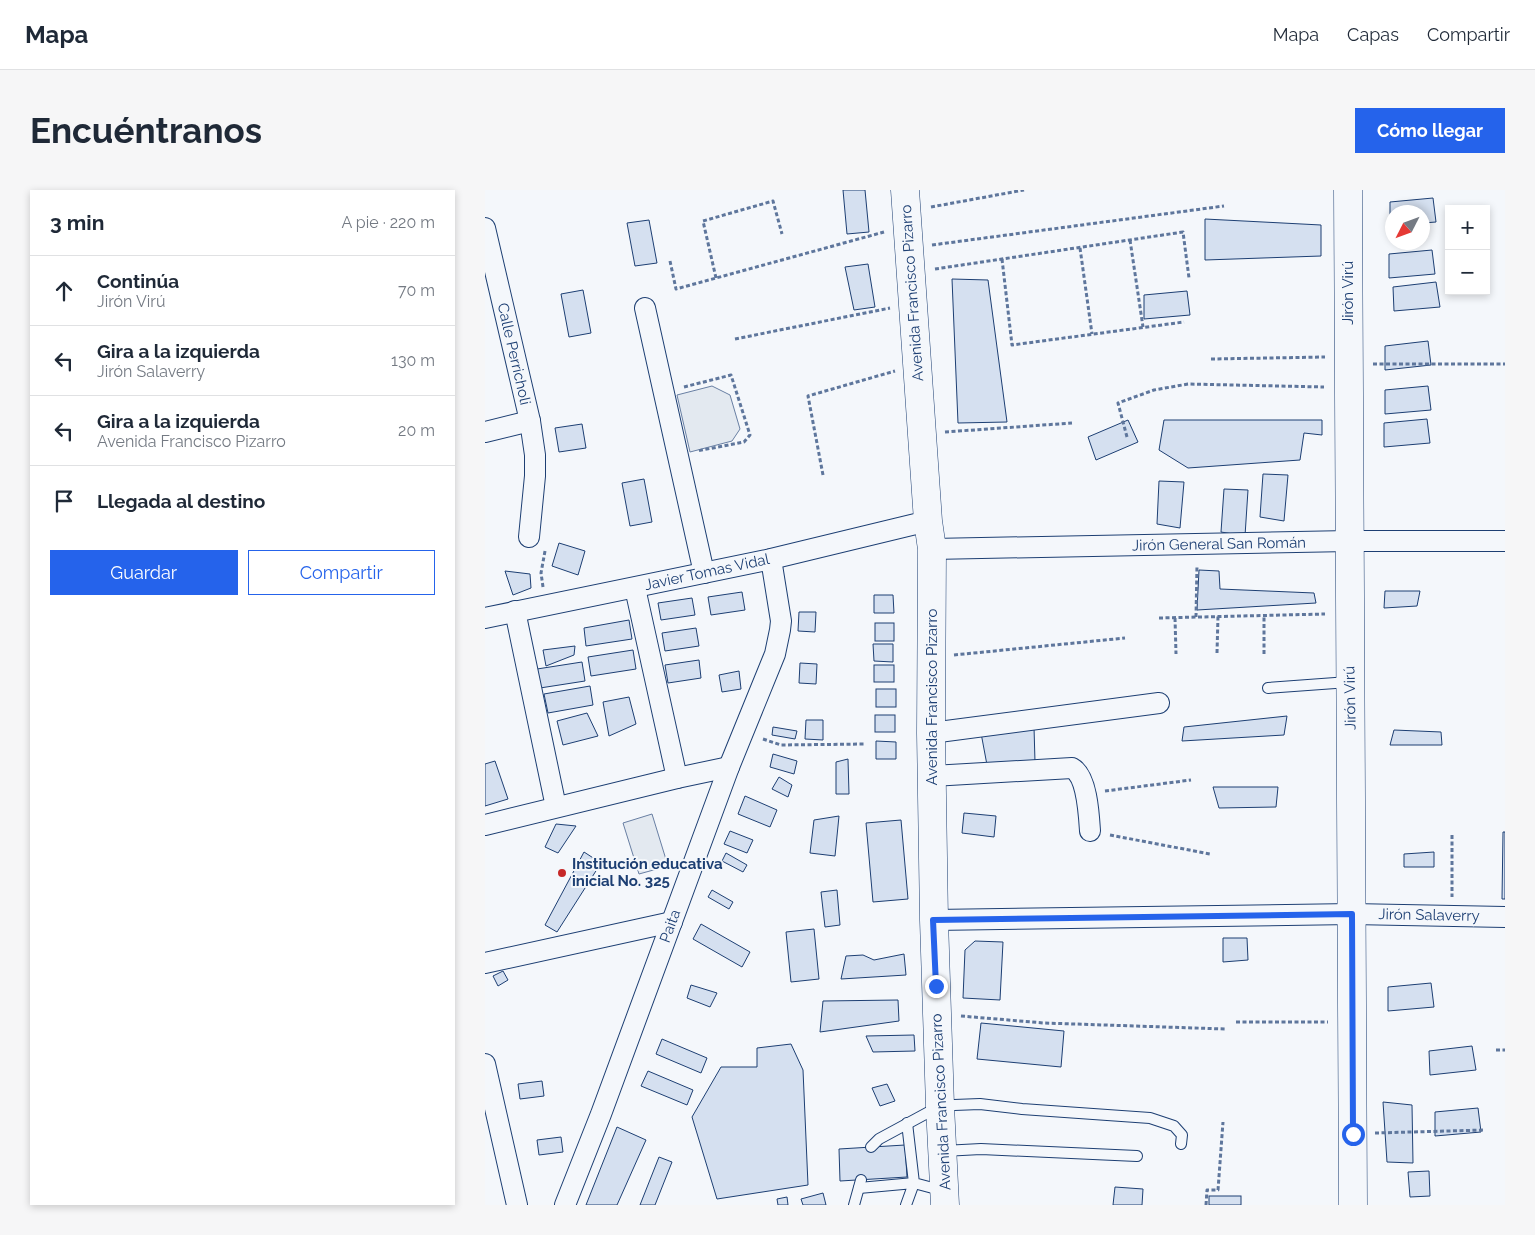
<!DOCTYPE html>
<html lang="es">
<head>
<meta charset="utf-8">
<style>
	body { margin:0; font-family:Raleway,sans-serif; background:#f6f6f7; color:#1f2937 }
	.controls { position:absolute; right:15px; top:15px; display:grid; overflow:hidden; border-radius:0px; box-shadow:0 2px 8px #0003 }
	.controls button { width:45px; height:45px; display:grid; place-items:center; padding:0; border:0; border-bottom:1px solid #e0e1e3; background:#fff; color:#1f2937; font:25px sans-serif }
	.compass { position:absolute; left:900px; top:15px; width:45px; height:45px; border-radius:50%; background:#fff; box-shadow:0 2px 8px #0003; rotate:228deg }
	.stop { position:absolute; width:15px; height:15px; margin:-11px; border:4px solid #2563eb; border-radius:50%; background:#fff }
	.stop.end { background:#2563eb; border-color:#fff; box-shadow:0 1px 5px #0008 }
	.list { margin:0; padding:0; list-style:none }
	h2 { display:flex; justify-content:space-between; align-items:center; height:65px; margin:0; padding:0 20px; font-size:21px }
	h2 small { font-size:16px; font-weight:400; color:#747a83 }
	.list li { display:grid; grid-template-columns:32px 1fr auto; gap:15px; align-items:center; box-sizing:border-box; height:70px; padding:0 20px; border-top:1px solid #e0e1e3 }
	.list b { display:block; font-size:19px; white-space:nowrap }
	.list p { margin:0; font-size:16px; white-space:nowrap; color:#747a83 }
	.list em { font-size:16px; font-style:normal; color:#747a83 }
	.actions { display:flex; gap:10px; padding:15px 20px }
	.actions a { flex:1; padding:11px 0; border:1px solid #2563eb; border-radius:0px; text-align:center; font-size:18px; color:#2563eb }
	.actions .main { background:#2563eb; color:#fff }
	.icon { flex:none; width:28px; height:28px; fill:none; stroke:currentColor; stroke-width:2; stroke-linecap:round; stroke-linejoin:round }
	.map { position:relative; flex:none; width:1020px; height:1015px; overflow:hidden; border-radius:0px }
	header { display:flex; align-items:center; gap:30px; box-sizing:border-box; height:70px; padding:0 25px; background:#fff; border-bottom:1px solid #e0e1e3 }
	header strong { font-size:24px }
	nav { display:flex; gap:28px; margin-inline-start:auto; font-size:18px }
	.intro { display:flex; align-items:center; justify-content:space-between; box-sizing:border-box; height:120px; padding:0 30px }
	h1 { margin:0; font-size:35px }
	.button { padding:12px 22px; border-radius:0px; background:#2563eb; color:#fff; font-size:18px; font-weight:700 }
	main { display:flex; gap:30px; padding:0 30px }
	aside { flex:1; background:#fff; border-radius:0px; box-shadow:0 2px 8px #0003 }
	.map>svg:first-child { display:block }
	.green { fill:#e3e9f0; stroke:#687fa3 }
	.building { fill:#d5e0f0; stroke:#1d3f73 }
	.lines { fill:none; stroke-linecap:round; stroke-linejoin:round }
	.service-casing { stroke:#1d3f73; stroke-width:12 }
	.minor-casing { stroke:#1d3f73; stroke-width:22 }
	.secondary-casing { stroke:#1d3f73; stroke-width:29 }
	.path { stroke:#5e769c; stroke-width:3; stroke-dasharray:4 2.5; stroke-linecap:butt }
	.service { stroke:#f4f7fb; stroke-width:10 }
	.minor { stroke:#f4f7fb; stroke-width:20 }
	.secondary { stroke:#f4f7fb; stroke-width:28 }
	.route { stroke:#2563eb; stroke-width:6 }
	.poi-dot { fill:#c62828; stroke:#f4f7fb; stroke-width:2 }
	.labels { text-anchor:middle; dominant-baseline:central; stroke-width:4; stroke-linejoin:round; paint-order:stroke }
	.street-label { font-size:15px; fill:#1d3f73; stroke:#f4f7fb }
	.poi-label { font-size:15px; font-weight:bold; fill:#1d3f73; stroke:#f4f7fb; text-anchor:start }
</style>
</head>
<body>
<header>
<strong>Mapa</strong>
<nav><a>Mapa</a><a>Capas</a><a>Compartir</a></nav>
</header>
<div class="intro"><h1>Encuéntranos</h1><a class="button">Cómo llegar</a></div>
<main>
<aside>
<h2>3 min<small>A pie · 220 m</small></h2>
<ul class="list">
<li><svg class="icon" aria-label="ahead" viewBox="0 0 24 24"><path d="M12 20V5M6 11l6-6 6 6"/></svg><div><b>Continúa</b><p>Jirón Virú</p></div><em>70 m</em></li>
<li><svg class="icon" aria-label="left" viewBox="0 0 24 24"><path d="M17 20v-9H6M10 6l-5 5 5 5"/></svg><div><b>Gira a la izquierda</b><p>Jirón Salaverry</p></div><em>130 m</em></li>
<li><svg class="icon" aria-label="left" viewBox="0 0 24 24"><path d="M17 20v-9H6M10 6l-5 5 5 5"/></svg><div><b>Gira a la izquierda</b><p>Avenida Francisco Pizarro</p></div><em>20 m</em></li>
<li><svg class="icon" aria-label="arrive" viewBox="0 0 24 24"><path d="M6 21V4h12l-3 4 3 4H6"/></svg><div><b>Llegada al destino</b></div></li>
</ul>
<div class="actions"><a class="main">Guardar</a><a>Compartir</a></div>
</aside>
<div class="map">
<svg width="1020" height="1015" viewBox="0 0 1020 1015">
	<rect width="100%" height="100%" fill="#f4f7fb"/>
	<g class="green">
		<path d="M 227,196 L 245,205 L 255,239 L 247,251 L 205,262 L 192,205 Z"/>
		<path d="M 167,624 L 183,676 L 154,684 L 138,633 Z"/>
	</g>
	<g class="building">
		<path d="M 358,0 L 380,0 L 384,42 L 362,44 Z"/>
		<path d="M 948,8 L 951,32 L 938,33 L 938,22 L 908,22 L 908,36 L 905,36 L 905,12 Z"/>
		<path d="M 720,29 L 836,35 L 836,66 L 720,70 Z"/>
		<path d="M 164,30 L 172,73 L 150,76 L 142,33 Z"/>
		<path d="M 947,60 L 950,84 L 904,88 L 904,64 Z"/>
		<path d="M 383,74 L 390,117 L 369,120 L 360,77 Z"/>
		<path d="M 467,89 L 503,90 L 522,232 L 473,233 Z"/>
		<path d="M 951,92 L 955,117 L 909,121 L 908,97 Z"/>
		<path d="M 98,100 L 106,143 L 84,147 L 76,104 Z"/>
		<path d="M 702,101 L 705,125 L 659,129 L 659,105 Z"/>
		<path d="M 943,151 L 946,175 L 900,180 L 900,156 Z"/>
		<path d="M 943,196 L 946,220 L 900,224 L 900,200 Z"/>
		<path d="M 942,229 L 945,253 L 899,257 L 899,233 Z"/>
		<path d="M 643,230 L 653,252 L 611,270 L 603,247 Z"/>
		<path d="M 679,230 L 837,230 L 837,245 L 819,243 L 815,270 L 703,278 L 674,260 Z"/>
		<path d="M 97,234 L 101,258 L 74,262 L 70,238 Z"/>
		<path d="M 778,284 L 803,285 L 799,331 L 775,327 Z"/>
		<path d="M 159,289 L 167,332 L 145,336 L 137,293 Z"/>
		<path d="M 674,291 L 699,292 L 695,338 L 672,334 Z"/>
		<path d="M 739,299 L 763,300 L 760,346 L 736,342 Z"/>
		<path d="M 74,353 L 100,361 L 93,385 L 67,376 Z"/>
		<path d="M 714,380 L 734,381 L 735,399 L 829,403 L 831,413 L 712,420 Z"/>
		<path d="M 20,381 L 45,384 L 46,398 L 28,405 Z"/>
		<path d="M 900,401 L 935,401 L 932,416 L 899,418 Z"/>
		<path d="M 257,402 L 260,420 L 226,425 L 223,407 Z"/>
		<path d="M 389,405 L 408,405 L 409,423 L 389,423 Z"/>
		<path d="M 207,408 L 210,425 L 176,430 L 173,413 Z"/>
		<path d="M 314,422 L 331,422 L 330,442 L 313,441 Z"/>
		<path d="M 144,430 L 147,449 L 101,456 L 99,438 Z"/>
		<rect x="390" y="433" width="19" height="18"/>
		<path d="M 211,438 L 214,456 L 180,461 L 177,443 Z"/>
		<path d="M 388,454 L 408,454 L 408,472 L 389,471 Z"/>
		<path d="M 90,456 L 89,465 L 61,476 L 58,460 Z"/>
		<path d="M 148,460 L 151,479 L 106,486 L 103,467 Z"/>
		<path d="M 214,470 L 216,488 L 183,493 L 180,475 Z"/>
		<path d="M 97,472 L 100,491 L 55,498 L 52,479 Z"/>
		<path d="M 315,473 L 332,474 L 331,494 L 314,493 Z"/>
		<rect x="389" y="475" width="20" height="17"/>
		<path d="M 254,481 L 256,499 L 237,502 L 234,485 Z"/>
		<path d="M 105,496 L 108,515 L 63,523 L 59,504 Z"/>
		<rect x="391" y="499" width="20" height="18"/>
		<path d="M 144,507 L 151,534 L 124,546 L 118,512 Z"/>
		<path d="M 102,523 L 113,546 L 78,555 L 72,531 Z"/>
		<rect x="390" y="525" width="20" height="17"/>
		<path d="M 802,526 L 799,545 L 697,551 L 699,537 Z"/>
		<path d="M 321,530 L 338,530 L 338,550 L 320,549 Z"/>
		<path d="M 288,537 L 312,541 L 310,549 L 287,545 Z"/>
		<path d="M 549,537 L 550,572 L 502,575 L 496,543 Z"/>
		<path d="M 909,540 L 956,542 L 957,555 L 905,555 Z"/>
		<path d="M 391,551 L 411,552 L 411,569 L 391,569 Z"/>
		<path d="M 288,564 L 312,571 L 309,584 L 285,577 Z"/>
		<path d="M 363,569 L 364,604 L 351,604 L 351,572 Z"/>
		<path d="M 10,571 L 23,609 L 0,616 L 0,574 Z"/>
		<path d="M 294,587 L 307,595 L 303,607 L 287,599 Z"/>
		<path d="M 728,597 L 793,597 L 791,617 L 734,618 Z"/>
		<path d="M 260,606 L 292,620 L 285,637 L 253,624 Z"/>
		<path d="M 479,623 L 511,626 L 509,647 L 477,643 Z"/>
		<path d="M 354,626 L 350,666 L 325,663 L 329,630 Z"/>
		<path d="M 416,630 L 423,709 L 388,712 L 381,633 Z"/>
		<path d="M 71,634 L 91,636 L 73,663 L 60,657 Z"/>
		<path d="M 245,641 L 268,650 L 262,663 L 239,654 Z"/>
		<path d="M 1018,642 L 1020,642 L 1020,709 L 1017,709 Z"/>
		<path d="M 99,662 L 116,673 L 72,742 L 60,735 Z"/>
		<path d="M 949,662 L 949,677 L 919,677 L 919,664 Z"/>
		<path d="M 241,663 L 262,675 L 258,682 L 237,671 Z"/>
		<path d="M 227,700 L 248,712 L 244,719 L 223,707 Z"/>
		<path d="M 352,700 L 355,735 L 340,737 L 336,702 Z"/>
		<path d="M 216,734 L 265,762 L 257,777 L 208,749 Z"/>
		<path d="M 329,739 L 334,789 L 306,792 L 301,742 Z"/>
		<path d="M 738,748 L 762,748 L 763,770 L 738,772 Z"/>
		<path d="M 490,751 L 518,752 L 515,810 L 478,808 L 480,760 Z"/>
		<path d="M 419,764 L 421,785 L 356,789 L 361,766 L 378,765 L 389,770 Z"/>
		<path d="M 18,781 L 23,790 L 13,796 L 8,786 Z"/>
		<path d="M 946,793 L 949,817 L 903,821 L 903,797 Z"/>
		<path d="M 206,795 L 232,803 L 225,817 L 202,808 Z"/>
		<path d="M 413,810 L 414,831 L 335,842 L 338,811 Z"/>
		<path d="M 496,833 L 579,841 L 576,877 L 492,869 Z"/>
		<path d="M 429,845 L 430,861 L 388,862 L 381,846 Z"/>
		<path d="M 177,849 L 222,868 L 216,883 L 171,864 Z"/>
		<path d="M 306,854 L 318,880 L 323,995 L 232,1009 L 207,927 L 236,877 L 272,877 L 272,858 Z"/>
		<path d="M 987,856 L 991,880 L 945,885 L 944,861 Z"/>
		<path d="M 163,881 L 208,900 L 202,915 L 156,896 Z"/>
		<path d="M 57,891 L 59,906 L 35,909 L 33,894 Z"/>
		<path d="M 402,894 L 410,911 L 395,916 L 387,898 Z"/>
		<path d="M 898,912 L 927,915 L 928,973 L 902,972 Z"/>
		<path d="M 993,918 L 996,942 L 950,946 L 950,922 Z"/>
		<path d="M 132,937 L 161,950 L 132,1015 L 101,1015 Z"/>
		<path d="M 76,947 L 78,962 L 54,965 L 52,950 Z"/>
		<path d="M 420,955 L 422,987 L 355,991 L 354,959 Z"/>
		<path d="M 174,967 L 187,972 L 170,1015 L 155,1015 Z"/>
		<path d="M 944,981 L 945,1006 L 925,1007 L 923,982 Z"/>
		<path d="M 630,997 L 658,999 L 657,1015 L 628,1015 Z"/>
		<path d="M 338,1003 L 341,1015 L 318,1015 L 316,1009 Z"/>
		<rect x="724" y="1006" width="32" height="9"/>
		<path d="M 302,1007 L 303,1015 L 293,1015 L 292,1009 Z"/>
	</g>
	<g class="lines">
		<defs>
			<g id="service">
				<path d="M 783,498 L 864,492"/>
				<path d="M 422,933 L 429,993 L 459,1001"/>
				<path d="M 386,957 L 394,949 L 455,916 L 469,915 L 495,914 L 537,919 L 665,928 L 689,936 L 697,945 L 696,954"/>
				<path d="M 458,961 L 496,959 L 652,966"/>
				<path d="M 374,998 L 429,993 L 421,1015"/>
				<path d="M 369,1015 L 376,990"/>
			</g>
			<g id="minor">
				<path d="M 0,38 L 45,231 L 50,265 L 50,286 L 44,347"/>
				<path d="M 160,118 L 219,383"/>
				<path d="M 0,242 L 45,231"/>
				<path d="M 447,359 L 864,351 L 1020,351"/>
				<path d="M 150,398 L 192,588"/>
				<path d="M 30,421 L 71,617"/>
				<path d="M 0,428 L 286,369 L 443,331"/>
				<path d="M 446,543 L 674,513"/>
				<path d="M 447,586 L 587,578 C 602,586 604,625 605,641"/>
				<path d="M 0,635 L 192,588 L 244,577"/>
				<path d="M 449,730 L 867,724 L 1020,727"/>
				<path d="M 0,773 L 187,732"/>
				<path d="M 0,874 L 32,1015"/>
				<path d="M 80,1015 L 116,924 L 244,577 L 290,464 L 295,440 L 296,431 L 286,369"/>
			</g>
			<g id="secondary">
				<path d="M 420,0 L 443,331 L 447,359 L 446,543 L 449,730 L 455,916 L 460,1015"/>
				<path d="M 863,0 L 868,1015"/>
			</g>
		</defs>
		<use href="#service" class="service-casing"/>
		<use href="#minor" class="minor-casing"/>
		<use href="#secondary" class="secondary-casing"/>
		<g class="path">
			<path d="M 446,17 L 539,0"/>
			<path d="M 645,50 L 658,137"/>
			<path d="M 447,55 L 739,16"/>
			<path d="M 595,58 L 607,144"/>
			<path d="M 517,69 L 527,155 L 699,132"/>
			<path d="M 185,71 L 191,99 L 399,42"/>
			<path d="M 450,79 L 698,42 L 704,88"/>
			<path d="M 231,88 L 218,31 L 288,11 L 297,44"/>
			<path d="M 250,149 L 405,118"/>
			<path d="M 726,169 L 840,167"/>
			<path d="M 888,174 L 1020,174"/>
			<path d="M 199,197 L 246,185 L 265,245 L 259,252 L 212,261"/>
			<path d="M 460,242 L 587,233"/>
			<path d="M 642,247 L 633,213 L 669,200 L 703,194 L 839,197"/>
			<path d="M 338,285 L 323,206 L 410,181"/>
			<path d="M 58,397 L 56,383 L 60,361"/>
			<path d="M 711,427 L 712,375"/>
			<path d="M 674,428 L 840,424"/>
			<path d="M 690,428 L 691,464"/>
			<path d="M 732,463 L 733,426"/>
			<path d="M 779,464 L 779,425"/>
			<path d="M 469,465 L 640,448"/>
			<path d="M 278,549 L 296,555 L 381,554"/>
			<path d="M 620,601 L 706,590"/>
			<path d="M 625,645 L 725,664"/>
			<path d="M 967,645 L 967,707"/>
			<path d="M 476,826 L 559,833 L 740,839"/>
			<path d="M 751,832 L 843,832"/>
			<path d="M 1011,860 L 1020,860"/>
			<path d="M 890,943 L 1000,940"/>
			<path d="M 721,1015 L 722,1000 L 733,1000 L 738,932"/>
		</g>
		<use href="#service" class="service"/>
		<use href="#minor" class="minor"/>
		<use href="#secondary" class="secondary"/>
	</g>
	<g class="lines">
		<path class="route" d="M 451,796 L 448,730 L 867,724 L 868,944"/>
	</g>
	<circle class="poi-dot" cx="77" cy="683" r="5"/>
	<g class="labels">
		<g class="street-label">
			<text transform="translate(427 103) rotate(-94)">Avenida Francisco Pizarro</text>
			<text transform="translate(863 103) rotate(-90)">Jirón Virú</text>
			<text transform="translate(29 164) rotate(77)">Calle Perricholi</text>
			<text transform="translate(734 354) rotate(-1)">Jirón General San Román</text>
			<text transform="translate(222 382) rotate(-12)">Javier Tomas Vidal</text>
			<text transform="translate(447 507) rotate(-90)">Avenida Francisco Pizarro</text>
			<text transform="translate(865 508) rotate(-91)">Jirón Virú</text>
			<text transform="translate(944 725) rotate(1)">Jirón Salaverry</text>
			<text transform="translate(185 736) rotate(-70)">Paita</text>
			<text transform="translate(456 912) rotate(-93)">Avenida Francisco Pizarro</text>
		</g>
		<g class="poi-label">
			<text x="87" y="674">Institución educativa<tspan x="87" dy="17">inicial No. 325</tspan></text>
		</g>
	</g>
</svg>
<div class="controls">
<button>+</button>
<button>−</button>
</div>
<svg class="compass" viewBox="-18 -18 36 36"><path d="M0-13l5 13h-10z" fill="#e53935"/><path d="M0 13l5-13h-10z" fill="#747a83"/></svg>
<div class="stop" style="left:868px;top:944px"></div>
<div class="stop end" style="left:451px;top:796px"></div>
</div>
</main>
</body>
</html>
